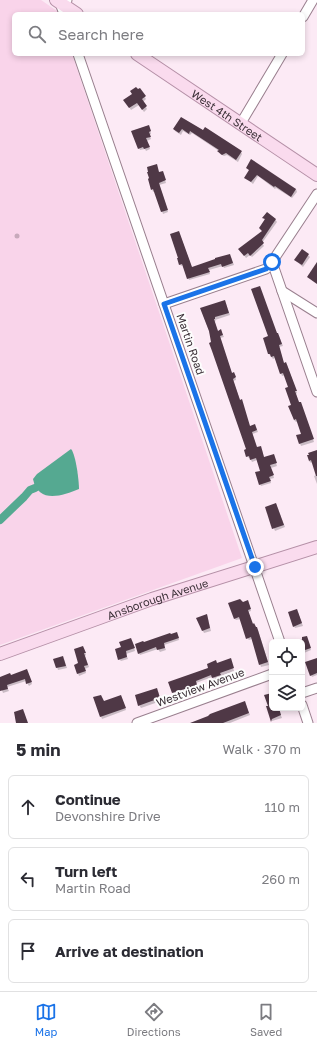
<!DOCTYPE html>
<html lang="en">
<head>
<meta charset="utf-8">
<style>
	body { margin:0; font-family:"Golos Text",sans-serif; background:#f2f2f3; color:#2b2b33 }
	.controls { position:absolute; right:12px; bottom:12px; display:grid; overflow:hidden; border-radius:6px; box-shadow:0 2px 6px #0003 }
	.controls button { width:36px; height:36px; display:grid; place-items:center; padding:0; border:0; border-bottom:1px solid #e1e1e2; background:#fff; color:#2b2b33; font:20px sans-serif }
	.stop { position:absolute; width:12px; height:12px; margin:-9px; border:3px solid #1a73e8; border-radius:50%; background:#fff }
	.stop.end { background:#1a73e8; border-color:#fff; box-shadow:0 1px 4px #0008 }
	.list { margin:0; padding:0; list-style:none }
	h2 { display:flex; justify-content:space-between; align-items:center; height:52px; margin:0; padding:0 16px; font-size:17px }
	h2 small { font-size:13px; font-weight:400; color:#7c7c81 }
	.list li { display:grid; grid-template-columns:26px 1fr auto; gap:12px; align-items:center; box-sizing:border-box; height:64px; margin:0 8px 8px; padding:0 8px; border:1px solid #e1e1e2; border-radius:6px }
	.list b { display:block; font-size:15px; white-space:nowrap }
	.list p { margin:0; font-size:13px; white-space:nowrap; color:#7c7c81 }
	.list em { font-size:13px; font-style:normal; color:#7c7c81 }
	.icon { flex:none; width:22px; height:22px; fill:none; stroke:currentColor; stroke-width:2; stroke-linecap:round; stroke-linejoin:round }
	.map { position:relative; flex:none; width:317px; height:723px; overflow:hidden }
	.search { position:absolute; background:#fff; box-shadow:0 2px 6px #0003; left:12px; right:12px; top:12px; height:44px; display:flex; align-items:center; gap:10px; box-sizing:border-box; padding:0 14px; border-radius:6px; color:#7c7c81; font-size:15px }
	.sheet { height:268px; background:#fff }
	nav { display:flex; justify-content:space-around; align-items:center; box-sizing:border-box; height:56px; border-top:1px solid #e1e1e2; background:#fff; font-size:11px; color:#7c7c81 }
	nav a { display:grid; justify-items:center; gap:2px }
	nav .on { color:#1a73e8 }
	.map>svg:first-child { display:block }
	.green { fill:#f9d4ea }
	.water { fill:#55a991 }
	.shadow { fill:#0003 }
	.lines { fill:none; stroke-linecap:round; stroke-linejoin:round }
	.canal { stroke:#55a991; stroke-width:8 }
	.building { fill:#4f3846 }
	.minor-casing { stroke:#997f8e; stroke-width:11 }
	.major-casing { stroke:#b590a7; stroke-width:14 }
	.minor { stroke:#fff; stroke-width:9 }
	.major { stroke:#fadbee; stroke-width:12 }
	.route { stroke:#1a73e8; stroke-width:5 }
	.labels { text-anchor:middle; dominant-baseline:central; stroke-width:4; stroke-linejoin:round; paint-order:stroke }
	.street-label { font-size:11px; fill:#3b3037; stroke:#fdfdfd }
</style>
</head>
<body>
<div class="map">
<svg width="317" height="723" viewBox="0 0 317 723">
	<rect width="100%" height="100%" fill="#fceaf5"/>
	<path class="green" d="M 0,0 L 41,0 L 57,11 L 58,14 L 14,14 L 14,54 L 72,54 L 242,558 L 0,645 Z"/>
	<path class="water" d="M 71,449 C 76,455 79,481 79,489 C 62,496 38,504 33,479 L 37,474 Z"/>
	<g class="shadow">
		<path d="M 140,89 L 146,99 L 143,102 L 147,109 L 144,112 L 139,105 L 131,110 L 126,102 Z"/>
		<path d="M 181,118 L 241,152 L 242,154 L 238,162 L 227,155 L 224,156 L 220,154 L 219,151 L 192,133 L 190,135 L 183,131 L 181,135 L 175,131 L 174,129 Z"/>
		<path d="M 150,129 L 151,134 L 149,135 L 151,139 L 147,141 L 150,149 L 146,151 L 145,149 L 140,150 L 139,148 Z"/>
		<path d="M 157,167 L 159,173 L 163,174 L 166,183 L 159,185 L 168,212 L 163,214 L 155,191 L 153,192 L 152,189 Z"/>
		<path d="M 247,168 L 296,189 L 297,192 L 292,198 L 276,188 L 275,189 L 258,176 L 253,184 L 246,178 L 250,171 Z"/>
		<path d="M 264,218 L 275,219 L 277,222 L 262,243 L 264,246 L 252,257 L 250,255 L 246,258 L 241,251 L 263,232 L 260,228 L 265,221 Z"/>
		<path d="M 179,232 L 192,268 L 231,257 L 234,265 L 224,268 L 223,266 L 209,270 L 210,274 L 189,280 L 183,265 L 181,266 L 180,264 Z"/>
		<circle cx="17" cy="236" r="2.5"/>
		<path d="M 302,250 L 310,257 L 303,267 L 295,260 Z"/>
		<path d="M 226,304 L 230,315 L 215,320 L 216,321 L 214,322 L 218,332 L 221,331 L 224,337 L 220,338 L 232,374 L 235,375 L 236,380 L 233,381 L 250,427 L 256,427 L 258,432 L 252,434 L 257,449 L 262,450 L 264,458 L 274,458 L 277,466 L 271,468 L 274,478 L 270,479 L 271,483 L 261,486 L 260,484 L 261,471 L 257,460 L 252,462 L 250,458 L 249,458 L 247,456 L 248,450 L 209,331 L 201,309 Z"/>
		<path d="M 276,334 L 279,336 L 283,346 L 279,347 L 284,364 L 287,365 L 297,393 L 296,394 L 299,403 L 301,405 L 314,442 L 301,446 L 297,436 L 302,434 L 298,421 L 296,422 L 294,420 L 290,406 L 292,405 L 289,388 L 285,375 L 282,376 L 275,358 L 273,359 L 269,354 Z"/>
		<path d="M 317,451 L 317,484 L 314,476 L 317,475 L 312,462 L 311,463 L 309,461 Z"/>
		<path d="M 276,504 L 285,527 L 275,531 L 266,508 Z"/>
		<path d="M 243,603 L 249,604 L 251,611 L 248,612 L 253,625 L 258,630 L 269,665 L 261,667 L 252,639 L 249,640 L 247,638 L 241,619 L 236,620 L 234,618 Z"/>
		<path d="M 297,610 L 303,626 L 295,628 L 294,626 Z"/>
		<path d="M 207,615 L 211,631 L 204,633 L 197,619 Z"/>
		<path d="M 178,636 L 179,640 L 164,645 L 166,650 L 160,652 L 158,649 L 140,655 L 139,653 L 144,643 Z"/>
		<path d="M 306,637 L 311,650 L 304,653 L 302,649 L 302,642 L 300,642 L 299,640 Z"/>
		<path d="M 132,641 L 135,651 L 126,654 L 128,659 L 121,661 L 119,659 Z"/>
		<path d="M 84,649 L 86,655 L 85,656 L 89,667 L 85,669 L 86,673 L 79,676 L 78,673 L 80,664 Z"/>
		<path d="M 64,659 L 67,668 L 58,670 L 57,667 Z"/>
		<path d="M 317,659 L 317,675 L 312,677 L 311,675 Z"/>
		<path d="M 231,662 L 234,671 L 221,676 L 221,678 L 214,680 L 212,677 L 196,683 L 198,687 L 174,695 L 173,693 L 169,683 L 209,668 L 217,664 Z"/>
		<path d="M 28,673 L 32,684 L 29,686 L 26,681 L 23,682 L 7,687 L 9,691 L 3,693 L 0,685 L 0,678 Z"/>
		<path d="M 158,691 L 161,701 L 141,708 L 139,705 Z"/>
		<path d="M 272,694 L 272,708 L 280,708 L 281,710 L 279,711 L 282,718 L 272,721 L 269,706 Z"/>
		<path d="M 94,698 L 104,702 L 122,699 L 126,710 L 102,719 Z"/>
		<path d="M 246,705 L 250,715 L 230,723 L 191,723 Z"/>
	</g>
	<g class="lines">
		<path class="canal" d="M 0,520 L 24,497 L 30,490 L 35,488"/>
	</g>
	<g class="building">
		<path d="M 136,87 L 138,89 L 140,88 L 146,96 L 142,99 L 147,106 L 142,110 L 137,103 L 129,108 L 123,100 L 132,94 L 130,91 Z"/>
		<path d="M 181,117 L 203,130 L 205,127 L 242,151 L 236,160 L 226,153 L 222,155 L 217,151 L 219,150 L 190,131 L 189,134 L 182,129 L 179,133 L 173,129 Z"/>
		<path d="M 149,125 L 151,131 L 149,132 L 151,137 L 146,138 L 150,147 L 144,149 L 143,147 L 138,149 L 131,131 Z"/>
		<path d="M 251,159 L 296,189 L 291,197 L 275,186 L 274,187 L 257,175 L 251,182 L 244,178 L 249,170 L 246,168 Z"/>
		<path d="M 157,164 L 159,172 L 163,171 L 166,180 L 159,183 L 168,210 L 161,212 L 153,189 L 151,190 L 148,179 L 149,178 L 147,172 L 148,172 L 147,167 Z"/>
		<path d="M 267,212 L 276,219 L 262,240 L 264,243 L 250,256 L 248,253 L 244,256 L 238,249 L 262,231 L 259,228 L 265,219 L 262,218 Z"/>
		<path d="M 179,231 L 192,267 L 215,259 L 215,258 L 230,254 L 233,263 L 222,267 L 221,264 L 208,268 L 210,272 L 187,279 L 182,264 L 179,265 L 177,258 L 178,258 L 170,234 Z"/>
		<path d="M 302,249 L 309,254 L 302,265 L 294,260 Z"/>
		<path d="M 317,262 L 317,284 L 307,277 Z"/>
		<path d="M 260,286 L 277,333 L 278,333 L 282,344 L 279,345 L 284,363 L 286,362 L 297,391 L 295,391 L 299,402 L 301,402 L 314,439 L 299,444 L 296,435 L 301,434 L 296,419 L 294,420 L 288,406 L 291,405 L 285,388 L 288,387 L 283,373 L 280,374 L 274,356 L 271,357 L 270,354 L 268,354 L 263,338 L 268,336 L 251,289 Z"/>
		<path d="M 225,300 L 229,313 L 215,317 L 215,319 L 214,319 L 218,331 L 221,329 L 223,335 L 220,336 L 232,373 L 234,372 L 236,377 L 233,379 L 240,400 L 242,399 L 250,426 L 255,424 L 257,430 L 252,432 L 257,447 L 261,446 L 264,457 L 274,454 L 277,463 L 270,465 L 274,475 L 269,477 L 271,481 L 259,485 L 255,472 L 260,471 L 256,458 L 250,460 L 249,456 L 246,457 L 244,450 L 246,449 L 212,351 L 209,343 L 211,342 L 209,331 L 200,308 Z"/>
		<path d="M 317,450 L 317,476 L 316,476 L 311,460 L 309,461 L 307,455 L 309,455 L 308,453 Z"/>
		<path d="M 276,503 L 284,525 L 272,529 L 265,507 Z"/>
		<path d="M 240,599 L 243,602 L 248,600 L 251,609 L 248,610 L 253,624 L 254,623 L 256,627 L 257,627 L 268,662 L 259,665 L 251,637 L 246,639 L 239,617 L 234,619 L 228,603 Z"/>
		<path d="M 297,609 L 302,623 L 293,627 L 288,612 Z"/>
		<path d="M 207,614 L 210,628 L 202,631 L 196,618 Z"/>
		<path d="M 177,632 L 179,638 L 164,643 L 165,648 L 157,650 L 156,647 L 138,654 L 135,644 L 143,641 L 144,642 L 170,633 L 171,634 Z"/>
		<path d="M 307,636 L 311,648 L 302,651 L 302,637 Z"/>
		<path d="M 131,638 L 135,648 L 126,651 L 127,657 L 118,660 L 115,649 L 121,647 L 119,642 Z"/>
		<path d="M 83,646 L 86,653 L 84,653 L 88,665 L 84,666 L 86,671 L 77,674 L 74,665 L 78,663 L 74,649 Z"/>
		<path d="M 63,656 L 66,666 L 56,668 L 53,659 Z"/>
		<path d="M 231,658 L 234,668 L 220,673 L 221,675 L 212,678 L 211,675 L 196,681 L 197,685 L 172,693 L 168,682 L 208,668 L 207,664 L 216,660 L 217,663 Z"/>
		<path d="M 317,658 L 317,673 L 310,676 L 305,662 Z"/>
		<path d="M 27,669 L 32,682 L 26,684 L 25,679 L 7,685 L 8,689 L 0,691 L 0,677 L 10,673 L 11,675 Z"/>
		<path d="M 157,688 L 160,698 L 138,706 L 135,695 Z"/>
		<path d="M 272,693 L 272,708 L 279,708 L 281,715 L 272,719 L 271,722 L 266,706 L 268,706 L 264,695 Z"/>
		<path d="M 101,695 L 104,701 L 121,695 L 126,708 L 100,717 L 93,697 Z"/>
		<path d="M 245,701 L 249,713 L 223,723 L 190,723 L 208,716 L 210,714 Z"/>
		<path d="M 23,709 L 28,723 L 16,723 L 14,712 Z"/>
	</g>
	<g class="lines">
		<defs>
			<g id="minor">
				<path d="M 64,14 L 60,3 L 67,0"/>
				<path d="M 303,17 L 313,0"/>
				<path d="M 78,54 L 280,642"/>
				<path d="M 241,123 L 282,54"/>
				<path d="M 317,194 L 272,262 L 317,392"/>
				<path d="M 282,291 L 317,313"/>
				<path d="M 164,304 L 266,269 L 272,262"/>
				<path d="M 302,693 L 317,688"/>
				<path d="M 302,705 L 308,723"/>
				<path d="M 137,723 L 272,674"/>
			</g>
			<g id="major">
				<path d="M 56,0 L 77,14"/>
				<path id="s1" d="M 137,54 L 317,175"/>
				<path id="s2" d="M 0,654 L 152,599 L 317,547"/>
			</g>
		</defs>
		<use href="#minor" class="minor-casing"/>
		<use href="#major" class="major-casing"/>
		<use href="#minor" class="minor"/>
		<use href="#major" class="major"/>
	</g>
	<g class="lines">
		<path class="route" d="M 255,567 L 164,304 L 266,269 L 272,262"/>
	</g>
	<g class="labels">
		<g class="street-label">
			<text stroke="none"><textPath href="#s1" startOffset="109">West 4th Street</textPath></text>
			<text transform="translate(191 344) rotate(71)">Martin Road</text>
			<text stroke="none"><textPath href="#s2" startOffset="167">Ansborough Avenue</textPath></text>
			<text transform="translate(200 687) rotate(-20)">Westview Avenue</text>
		</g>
	</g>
</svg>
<div class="controls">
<button><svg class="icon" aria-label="locate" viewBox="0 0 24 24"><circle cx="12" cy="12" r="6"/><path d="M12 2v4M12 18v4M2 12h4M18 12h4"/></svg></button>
<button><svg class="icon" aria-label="layers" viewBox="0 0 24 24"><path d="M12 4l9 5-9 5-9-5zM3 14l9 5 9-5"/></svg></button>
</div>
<div class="stop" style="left:272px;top:262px"></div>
<div class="stop end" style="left:255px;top:567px"></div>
<div class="search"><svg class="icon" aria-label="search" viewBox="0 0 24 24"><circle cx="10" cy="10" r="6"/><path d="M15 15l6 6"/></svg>Search here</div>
</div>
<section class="sheet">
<h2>5 min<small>Walk · 370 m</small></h2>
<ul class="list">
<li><svg class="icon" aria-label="ahead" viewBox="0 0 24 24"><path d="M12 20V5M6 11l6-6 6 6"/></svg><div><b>Continue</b><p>Devonshire Drive</p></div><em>110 m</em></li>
<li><svg class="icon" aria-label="left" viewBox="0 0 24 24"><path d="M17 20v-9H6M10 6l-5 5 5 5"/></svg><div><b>Turn left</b><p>Martin Road</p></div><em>260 m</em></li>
<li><svg class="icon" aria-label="arrive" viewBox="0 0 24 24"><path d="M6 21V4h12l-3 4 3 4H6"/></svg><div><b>Arrive at destination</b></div></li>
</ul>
</section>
<nav>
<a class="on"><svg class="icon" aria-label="map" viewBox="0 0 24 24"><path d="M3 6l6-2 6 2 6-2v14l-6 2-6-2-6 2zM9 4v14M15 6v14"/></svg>Map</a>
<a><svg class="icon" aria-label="directions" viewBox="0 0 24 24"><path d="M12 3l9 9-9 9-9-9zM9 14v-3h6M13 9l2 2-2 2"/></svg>Directions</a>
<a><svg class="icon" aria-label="saved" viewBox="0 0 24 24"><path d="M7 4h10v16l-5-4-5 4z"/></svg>Saved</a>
</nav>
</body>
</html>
